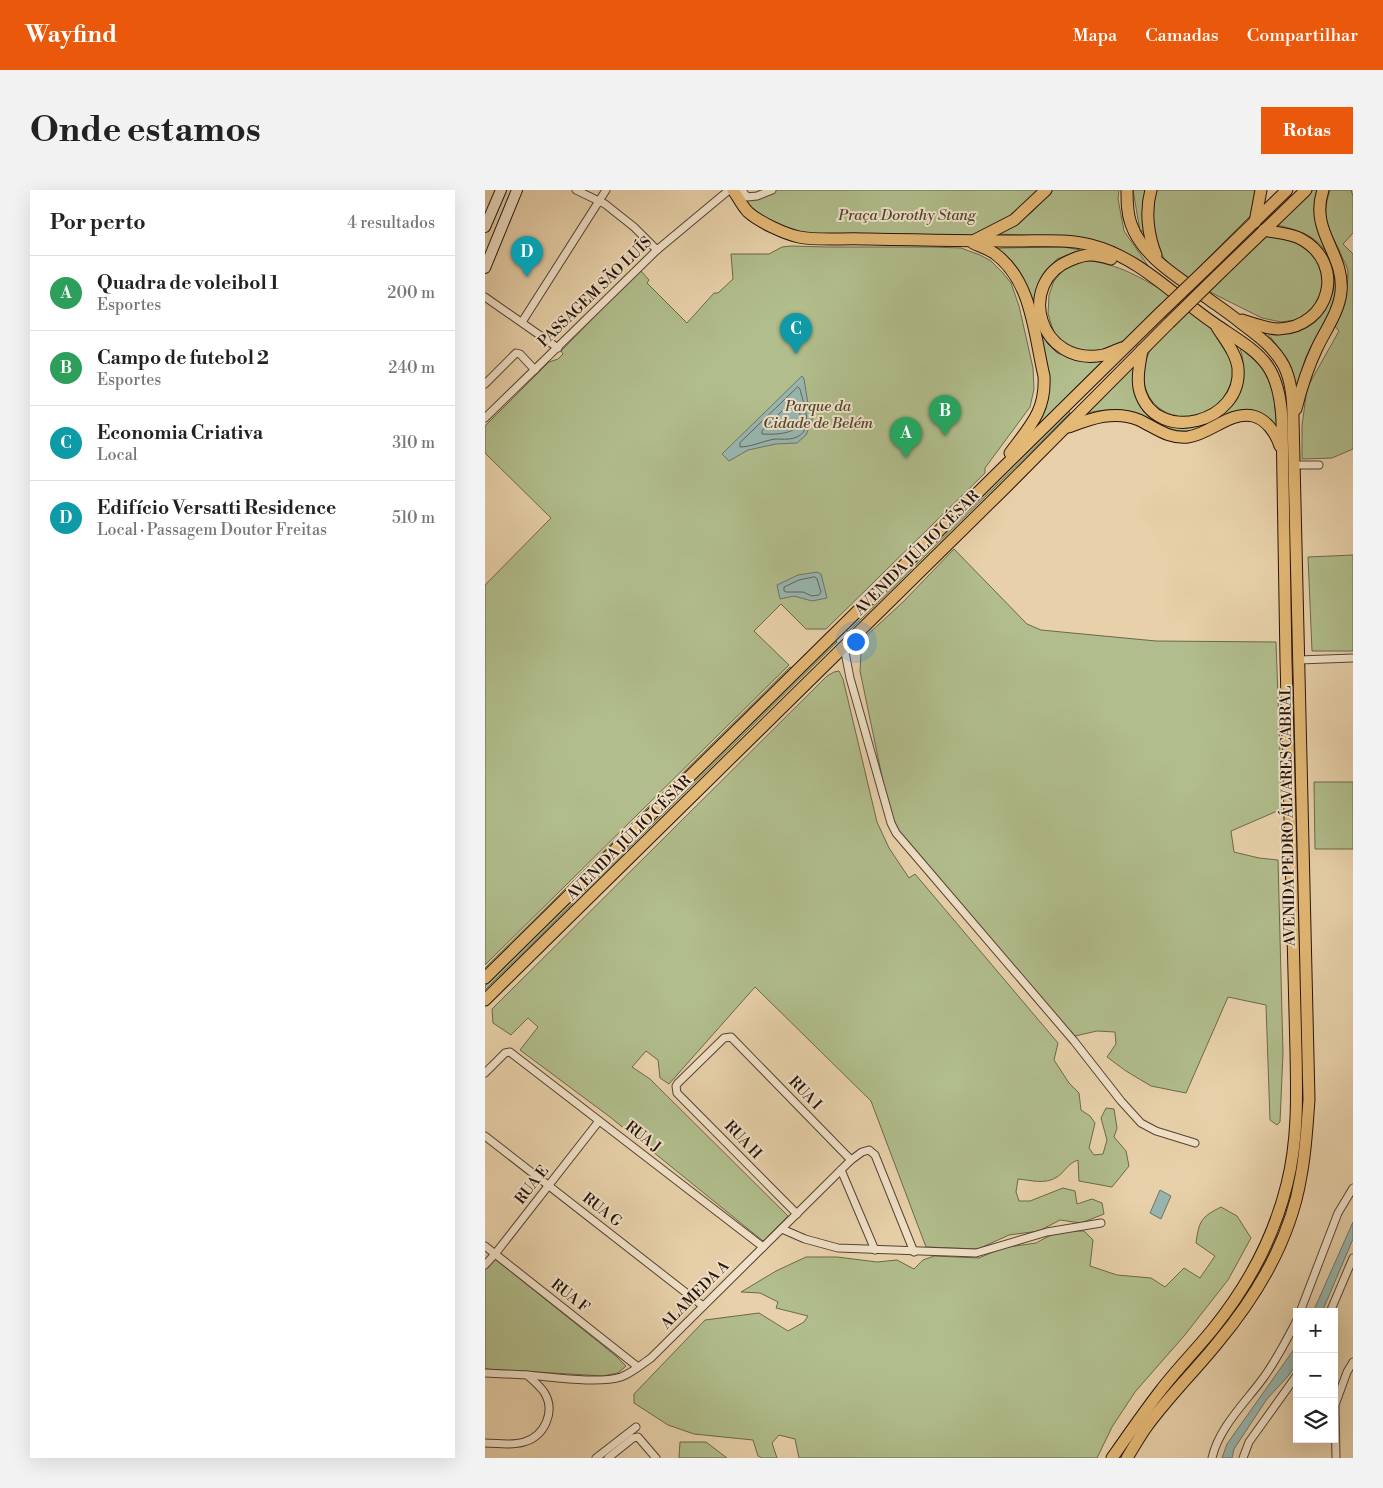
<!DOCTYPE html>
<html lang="pt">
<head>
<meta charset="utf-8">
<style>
	body { margin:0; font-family:"Libre Bodoni",serif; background:#f2f2f2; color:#222 }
	.controls { position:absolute; right:15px; bottom:15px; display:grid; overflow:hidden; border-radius:0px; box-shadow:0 5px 20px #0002 }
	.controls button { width:45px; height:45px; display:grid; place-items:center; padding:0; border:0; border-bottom:1px solid #e0e0e0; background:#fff; color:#222; font:25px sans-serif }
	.you { position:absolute; left:370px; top:451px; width:18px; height:18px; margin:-12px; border:4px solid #fff; border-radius:50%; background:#1a73e8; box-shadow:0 0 0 8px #1a73e833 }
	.badge { display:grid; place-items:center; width:32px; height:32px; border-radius:50%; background:#ea580c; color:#fff; font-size:16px; font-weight:700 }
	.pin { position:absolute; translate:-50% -41px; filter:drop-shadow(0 1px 2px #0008) }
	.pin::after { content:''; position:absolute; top:26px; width:18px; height:15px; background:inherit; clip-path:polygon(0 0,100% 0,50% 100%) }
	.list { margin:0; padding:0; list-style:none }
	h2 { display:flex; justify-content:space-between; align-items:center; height:65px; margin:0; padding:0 20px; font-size:21px }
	h2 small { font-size:16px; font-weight:400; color:#767676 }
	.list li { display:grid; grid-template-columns:32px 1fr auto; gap:15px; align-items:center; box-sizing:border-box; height:75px; padding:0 20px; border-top:1px solid #e0e0e0 }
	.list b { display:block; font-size:19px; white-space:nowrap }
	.list p { margin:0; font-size:16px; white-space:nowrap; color:#767676 }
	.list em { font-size:16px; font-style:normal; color:#767676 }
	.icon { flex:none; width:28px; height:28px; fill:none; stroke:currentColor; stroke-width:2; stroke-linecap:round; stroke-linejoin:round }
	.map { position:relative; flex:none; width:868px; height:1268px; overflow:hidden; border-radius:0px }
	header { display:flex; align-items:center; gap:30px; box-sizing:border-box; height:70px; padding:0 25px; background:#ea580c; color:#fff }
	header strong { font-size:24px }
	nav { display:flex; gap:28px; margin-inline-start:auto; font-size:18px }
	.intro { display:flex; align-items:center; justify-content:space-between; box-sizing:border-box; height:120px; padding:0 30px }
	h1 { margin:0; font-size:35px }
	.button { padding:12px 22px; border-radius:0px; background:#ea580c; color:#fff; font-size:18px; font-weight:700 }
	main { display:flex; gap:30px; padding:0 30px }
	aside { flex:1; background:#fff; border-radius:0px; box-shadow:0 5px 20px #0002 }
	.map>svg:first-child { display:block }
	.green { fill:#b1bd8c; stroke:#6b684c }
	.water { fill:#98b6af; stroke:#6a756d }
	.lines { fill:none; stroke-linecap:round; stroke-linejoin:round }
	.shore { stroke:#5e645d; stroke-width:1 }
	.street-casing { stroke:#564233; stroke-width:9 }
	.secondary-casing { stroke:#25130b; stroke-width:12 }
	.primary-casing { stroke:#25130b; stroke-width:13 }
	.street { stroke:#f0e1c8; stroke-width:7 }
	.secondary { stroke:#f0e1c8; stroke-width:10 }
	.primary { stroke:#e4b875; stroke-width:11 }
	.primary-bridge-casing { stroke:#25130b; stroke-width:13; stroke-linecap:butt }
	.primary-bridge { stroke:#e4b875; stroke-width:11 }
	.labels { text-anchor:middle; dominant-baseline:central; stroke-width:4; stroke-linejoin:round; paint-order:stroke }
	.park-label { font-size:15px; font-style:italic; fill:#4f4632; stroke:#f0e1c8 }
	.street-label { font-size:15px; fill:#25130b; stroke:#f0e1c8 }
</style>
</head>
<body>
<header>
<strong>Wayfind</strong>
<nav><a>Mapa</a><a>Camadas</a><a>Compartilhar</a></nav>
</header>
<div class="intro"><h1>Onde estamos</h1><a class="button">Rotas</a></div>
<main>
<aside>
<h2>Por perto<small>4 resultados</small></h2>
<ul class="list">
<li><span class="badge" style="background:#2e9e5b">A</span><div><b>Quadra de voleibol 1</b><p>Esportes</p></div><em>200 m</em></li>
<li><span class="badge" style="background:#2e9e5b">B</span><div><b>Campo de futebol 2</b><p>Esportes</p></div><em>240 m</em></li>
<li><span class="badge" style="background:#0f9aa8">C</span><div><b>Economia Criativa</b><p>Local</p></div><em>310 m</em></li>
<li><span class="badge" style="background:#0f9aa8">D</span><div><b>Edifício Versatti Residence</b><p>Local · Passagem Doutor Freitas</p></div><em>510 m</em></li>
</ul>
</aside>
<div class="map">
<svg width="868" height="1268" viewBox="0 0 868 1268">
	<rect width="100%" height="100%" fill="#e8d1aa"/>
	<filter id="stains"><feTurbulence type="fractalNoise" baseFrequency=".004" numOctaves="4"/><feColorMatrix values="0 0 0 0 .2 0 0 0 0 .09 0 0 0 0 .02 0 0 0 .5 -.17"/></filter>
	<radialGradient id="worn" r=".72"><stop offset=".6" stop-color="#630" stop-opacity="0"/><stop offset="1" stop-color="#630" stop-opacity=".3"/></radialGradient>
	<g class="green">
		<path d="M 287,0 L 559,0 L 530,30 L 477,51 L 325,48 L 289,38 L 255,11 Z"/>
		<path d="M 568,0 L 634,0 L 633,9 L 639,41 L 664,77 L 595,48 L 515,44 L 548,21 Z"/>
		<path d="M 648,0 L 662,0 L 660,41 L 655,41 Z"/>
		<path d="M 671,0 L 772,0 L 766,25 L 702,89 C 695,83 685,76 679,68 C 667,50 664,20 671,0 Z"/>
		<path d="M 826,0 L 833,0 C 821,32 847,52 852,81 C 857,113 833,139 821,167 C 818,175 816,184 814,193 L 809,193 C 804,170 794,158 780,140 C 794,141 809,142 822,135 C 849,122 858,83 839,59 C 828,44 809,39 792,35 Z"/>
		<path d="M 845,0 L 866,0 L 868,6 L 868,43 L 858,54 L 868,64 L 868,259 L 847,268 L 817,269 L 817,236 L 822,198 L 854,141 L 848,134 C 857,118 863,102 863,83 C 863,78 860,73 858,69 C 846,39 834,34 845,0 Z"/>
		<path d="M 782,44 L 805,48 L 832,67 L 840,85 L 833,115 L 823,123 L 810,130 L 796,132 L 777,128 L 723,101 Z"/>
		<path d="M 306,56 L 342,57 L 446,57 L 476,58 L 495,65 L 506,71 L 518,83 L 526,93 L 534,116 L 548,178 L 549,199 L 545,217 L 500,278 L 500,283 L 341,439 L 321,439 L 296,414 L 269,441 L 304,475 L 0,775 L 0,395 L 66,328 L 0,263 L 0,236 L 64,172 L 73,169 L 78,164 L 76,161 L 155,80 L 164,90 L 162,93 L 202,133 L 229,103 L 233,103 L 248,89 L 246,64 L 284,64 L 297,57 Z"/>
		<path d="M 579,57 L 595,60 L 572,69 L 561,80 L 553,94 L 550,110 L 553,128 L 562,153 L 572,163 L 593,169 L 619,170 L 551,237 L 561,206 L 543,99 L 533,79 L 513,59 L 517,58 Z"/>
		<path d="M 599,70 C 636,74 655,88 686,105 L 640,150 L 620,159 L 604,161 L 584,158 L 569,143 L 563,124 L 564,105 L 569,91 L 580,78 Z"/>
		<path d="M 705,119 C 719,131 736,143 744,160 C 757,189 737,222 708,228 C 703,229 697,227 693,226 C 662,221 650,188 665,161 C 672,150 694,130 705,119 Z"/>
		<path d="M 752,150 L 775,173 L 788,198 L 792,239 C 788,235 784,229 779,225 C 754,207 729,238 704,241 C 682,243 673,231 654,224 C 635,218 617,219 598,224 L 650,172 L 649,187 L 652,209 L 659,221 L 677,233 L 713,235 L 756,199 C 759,179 760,169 752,150 Z"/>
		<path d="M 583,220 L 585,223 L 363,442 L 361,439 Z"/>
		<path d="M 469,359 L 542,434 L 556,440 L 671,451 L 791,452 L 797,619 L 746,641 L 749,662 L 774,668 L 793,670 L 798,863 L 795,932 L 792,935 L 785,930 L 781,815 L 743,807 L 701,903 L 666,896 L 641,881 L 622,867 L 631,854 L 630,842 L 612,841 L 590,846 L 445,683 L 417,647 L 404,620 L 375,481 L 376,463 L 381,446 L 418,412 Z"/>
		<path d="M 868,365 L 868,461 L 827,461 L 823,367 Z"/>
		<path d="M 350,450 L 352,452 L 0,800 L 0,796 Z"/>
		<path d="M 305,477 L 307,478 L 0,782 L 0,778 Z"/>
		<path d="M 354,481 L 358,489 L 392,632 L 404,658 L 424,688 L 430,684 L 573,853 L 569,870 L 584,893 L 594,903 L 596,920 L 605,926 L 610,933 L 604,958 L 609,965 L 618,964 L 622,950 L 616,928 L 621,918 L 629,919 L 632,938 L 629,947 L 641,961 L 644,976 L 627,997 L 594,991 L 593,970 C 582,974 580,982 572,987 C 560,995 545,990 533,989 L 531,1002 L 534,1011 L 545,1011 L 578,998 L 590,1001 L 592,1014 L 607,1009 L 617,1013 L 619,1024 L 596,1033 L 575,1030 L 554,1041 L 524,1045 L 493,1059 L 441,1057 L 386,911 L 270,797 L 184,894 L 175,888 L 173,870 L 161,861 L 147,877 L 165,889 L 303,1026 L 278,1051 L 125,927 L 35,860 L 53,837 L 43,828 L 26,845 L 8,833 L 7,819 L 342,486 L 349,482 Z"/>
		<path d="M 829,592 L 868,592 L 868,659 L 830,659 Z"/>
		<path d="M 736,1017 L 752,1026 L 766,1048 L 743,1090 L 699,1146 L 650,1202 L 627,1237 L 612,1268 L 314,1268 L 310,1249 L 294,1245 L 287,1253 L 292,1268 L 277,1268 L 273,1266 L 268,1250 L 209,1244 L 183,1235 L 149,1213 L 149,1204 L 220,1130 L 274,1123 L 303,1141 L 319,1132 L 323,1126 L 291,1118 L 293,1112 L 275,1103 L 256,1102 L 291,1081 L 321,1067 L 352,1067 L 392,1072 L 412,1070 L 429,1079 L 438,1070 L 449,1066 L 494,1068 L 517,1058 L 551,1053 L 566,1045 L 586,1041 L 599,1041 L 608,1050 L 605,1076 L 632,1085 L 666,1088 L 680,1097 L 699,1078 L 715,1088 L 730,1066 L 711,1053 C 714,1031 716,1027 736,1017 Z"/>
		<path d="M 10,1069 L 131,1166 L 141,1176 L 133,1183 L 118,1186 L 0,1179 L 0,1079 Z"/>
		<path d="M 195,1252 L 221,1252 L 242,1268 L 194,1268 Z"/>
	</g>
	<g class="water">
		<path d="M 317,186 L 319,189 L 323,214 L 327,223 L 327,231 L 321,245 L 312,253 L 291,254 L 263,260 L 244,271 L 237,264 Z"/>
		<path d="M 332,382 L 336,384 L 342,408 L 327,411 L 309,406 L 295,409 L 292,395 L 313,385 Z"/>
		<path d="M 675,1000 L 686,1006 L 676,1029 L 665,1023 Z"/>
		<path d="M 868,1032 L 868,1049 L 837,1122 L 828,1122 Z"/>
		<path d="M 812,1155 L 812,1173 L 804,1185 L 782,1209 L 749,1259 L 747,1268 L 737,1268 L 742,1254 Z"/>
	</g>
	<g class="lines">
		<g class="shore">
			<path d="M 313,197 L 315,199 C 318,213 331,242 309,248 C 303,250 296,249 290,249 C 278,251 266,257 255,257 L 255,253 Z"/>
			<path d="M 309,210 C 312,214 312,217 314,221 C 323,244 292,245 277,244 L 277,241 Z"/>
			<path d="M 330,387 L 332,389 L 336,402 L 334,405 L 327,406 L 318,402 L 301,402 L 299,401 L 299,397 L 314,390 Z"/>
		</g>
		<defs>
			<g id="street">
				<path d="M 91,0 L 120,14 L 149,37 L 172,60"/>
				<path d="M 257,0 L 262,7 L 272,6 L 287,0"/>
				<path d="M 0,107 L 73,158"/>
				<path d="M 37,132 L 121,0"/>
				<path d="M 0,194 L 31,163 L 35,164 L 50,180"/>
				<path d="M 0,228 L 172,60 L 244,0"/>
				<path d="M 809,275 L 834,275"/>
				<path d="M 365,458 L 360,462 L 365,488 L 406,633 L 411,643 L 589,851 L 636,911 L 656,933 L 671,941 L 710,953"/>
				<path d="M 814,470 L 868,468"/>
				<path d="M 0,883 L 20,863 L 25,862 L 278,1057"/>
				<path d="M 0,946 L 218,1116"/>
				<path d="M 356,980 L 390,1060"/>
				<path d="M 312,1024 L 192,903 L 191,896 L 193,893 L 239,848 L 246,847 L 366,970"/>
				<path d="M 297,1039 L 320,1049 L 353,1058 L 491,1063 L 562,1042 L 616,1033"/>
				<path d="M 0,1056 L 153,1177"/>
				<path d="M 0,1075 L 10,1064 L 114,931"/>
				<path d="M 815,1122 L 853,1023 L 868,998"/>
				<path d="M 845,1122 L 868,1068"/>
				<path d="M 0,1183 L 42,1185 C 48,1190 54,1195 59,1202 C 71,1221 60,1246 39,1252 C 26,1256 13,1253 0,1253"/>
				<path d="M 42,1185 C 68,1187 113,1194 136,1187 C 147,1183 157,1174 166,1168 L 366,970 L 377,962 L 384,960 L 390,965 L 429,1062"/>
				<path d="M 111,1268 L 151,1237"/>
				<path d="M 123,1268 L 148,1248 L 153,1247 L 171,1268"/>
				<path d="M 727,1268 C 734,1237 761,1212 779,1187 C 792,1169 802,1149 812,1130"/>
				<path d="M 758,1268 L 764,1252 L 812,1185"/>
				<path d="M 851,1268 L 850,1215 L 862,1182 L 868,1172"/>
			</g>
			<g id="secondary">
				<path d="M 0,37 L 16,0"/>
				<path d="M 0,78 L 32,0"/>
			</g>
			<g id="primary">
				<path d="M 248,0 C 253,7 257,16 263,22 C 274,32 300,44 314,47 C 333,51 359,48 379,49 C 431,50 482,51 534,51 C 557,51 583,49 606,55 C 654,67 690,107 730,134 C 774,164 794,171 797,230 L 801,470 L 811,862 C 812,906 813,951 802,994 C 789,1047 762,1097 728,1139 C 711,1160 692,1179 676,1200 C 659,1222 643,1245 627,1268"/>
				<path d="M 642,0 C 642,12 642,23 646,34 C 658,68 695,88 722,108 C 733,116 745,124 756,133 C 772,145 789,157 799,176 C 807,192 808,211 808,228 L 824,910 C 822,935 821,961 816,986 C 806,1047 773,1104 734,1151 C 710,1181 682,1208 660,1239 C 654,1248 648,1258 642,1268"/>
				<path d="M 666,0 C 660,21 663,45 671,65"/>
				<path d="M 770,32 L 776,0"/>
				<path d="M 490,50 L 529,30 L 561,0"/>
				<path d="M 488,53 C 494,56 503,59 509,63 C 547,90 549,144 559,186 C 561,221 545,236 525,263"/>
				<path d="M 626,69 C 610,64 602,63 586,70 C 530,92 554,178 619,165 C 625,163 631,160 637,158"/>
				<path d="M 722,78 L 802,0"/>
				<path d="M 732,86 L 821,0"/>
				<path d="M 757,130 C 769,134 782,139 794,139 C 845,137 862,74 816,49 C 805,43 791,43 779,40"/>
				<path d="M 657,160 C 655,173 651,189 655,202 C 672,255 758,233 753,178 C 751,163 740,150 732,137"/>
				<path d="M 811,219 C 816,199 823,177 832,158 C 840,141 854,122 856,102 C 860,63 824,42 838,0"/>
				<path d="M 584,237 C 607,228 630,220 654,230 C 671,238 683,249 703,247 C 726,244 744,221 768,226 C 781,229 791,243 795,256"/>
				<path d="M 0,788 L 675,123"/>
				<path d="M 0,810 L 520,298 L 684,133"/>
			</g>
		</defs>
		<use href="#street" class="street-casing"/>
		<use href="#secondary" class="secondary-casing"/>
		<use href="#primary" class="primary-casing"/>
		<use href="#street" class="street"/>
		<use href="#secondary" class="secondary"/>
		<use href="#primary" class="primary"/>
		<defs>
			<g id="primary-bridge">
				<path d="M 675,123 L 722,78"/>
				<path d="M 684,133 L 732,86"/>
			</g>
		</defs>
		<use href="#primary-bridge" class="primary-bridge-casing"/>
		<use href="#primary-bridge" class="primary-bridge"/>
	</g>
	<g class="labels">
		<g class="park-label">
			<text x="422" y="25">Praça Dorothy Stang</text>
			<text x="333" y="216">Parque da<tspan x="333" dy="17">Cidade de Belém</tspan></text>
		</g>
		<g class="street-label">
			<text transform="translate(110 102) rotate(-44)">PASSAGEM SÃO LUÍS</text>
			<text transform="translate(432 363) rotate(-45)">AVENIDA JÚLIO CÉSAR</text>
			<text transform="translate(803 626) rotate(-91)">AVENIDA PEDRO ÁLVARES CABRAL</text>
			<text transform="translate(144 648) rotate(-45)">AVENIDA JÚLIO CÉSAR</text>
			<text transform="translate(320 903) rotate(46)">RUA I</text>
			<text transform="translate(158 947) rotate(38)">RUA J</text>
			<text transform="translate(258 950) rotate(46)">RUA H</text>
			<text transform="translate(47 995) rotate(-52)">RUA E</text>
			<text transform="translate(117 1020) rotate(38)">RUA G</text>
			<text transform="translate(210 1105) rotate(-45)">ALAMEDA A</text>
			<text transform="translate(85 1106) rotate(38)">RUA F</text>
		</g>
	</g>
	<rect width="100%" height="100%" filter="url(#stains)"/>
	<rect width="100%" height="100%" fill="url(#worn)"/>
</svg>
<div class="controls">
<button>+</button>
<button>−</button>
<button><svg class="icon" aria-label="layers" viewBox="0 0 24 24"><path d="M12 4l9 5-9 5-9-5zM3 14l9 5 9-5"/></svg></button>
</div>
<div class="you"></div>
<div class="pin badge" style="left:421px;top:268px;background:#2e9e5b">A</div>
<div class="pin badge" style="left:460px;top:246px;background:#2e9e5b">B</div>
<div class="pin badge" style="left:311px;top:164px;background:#0f9aa8">C</div>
<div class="pin badge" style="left:42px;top:87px;background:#0f9aa8">D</div>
</div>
</main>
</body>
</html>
